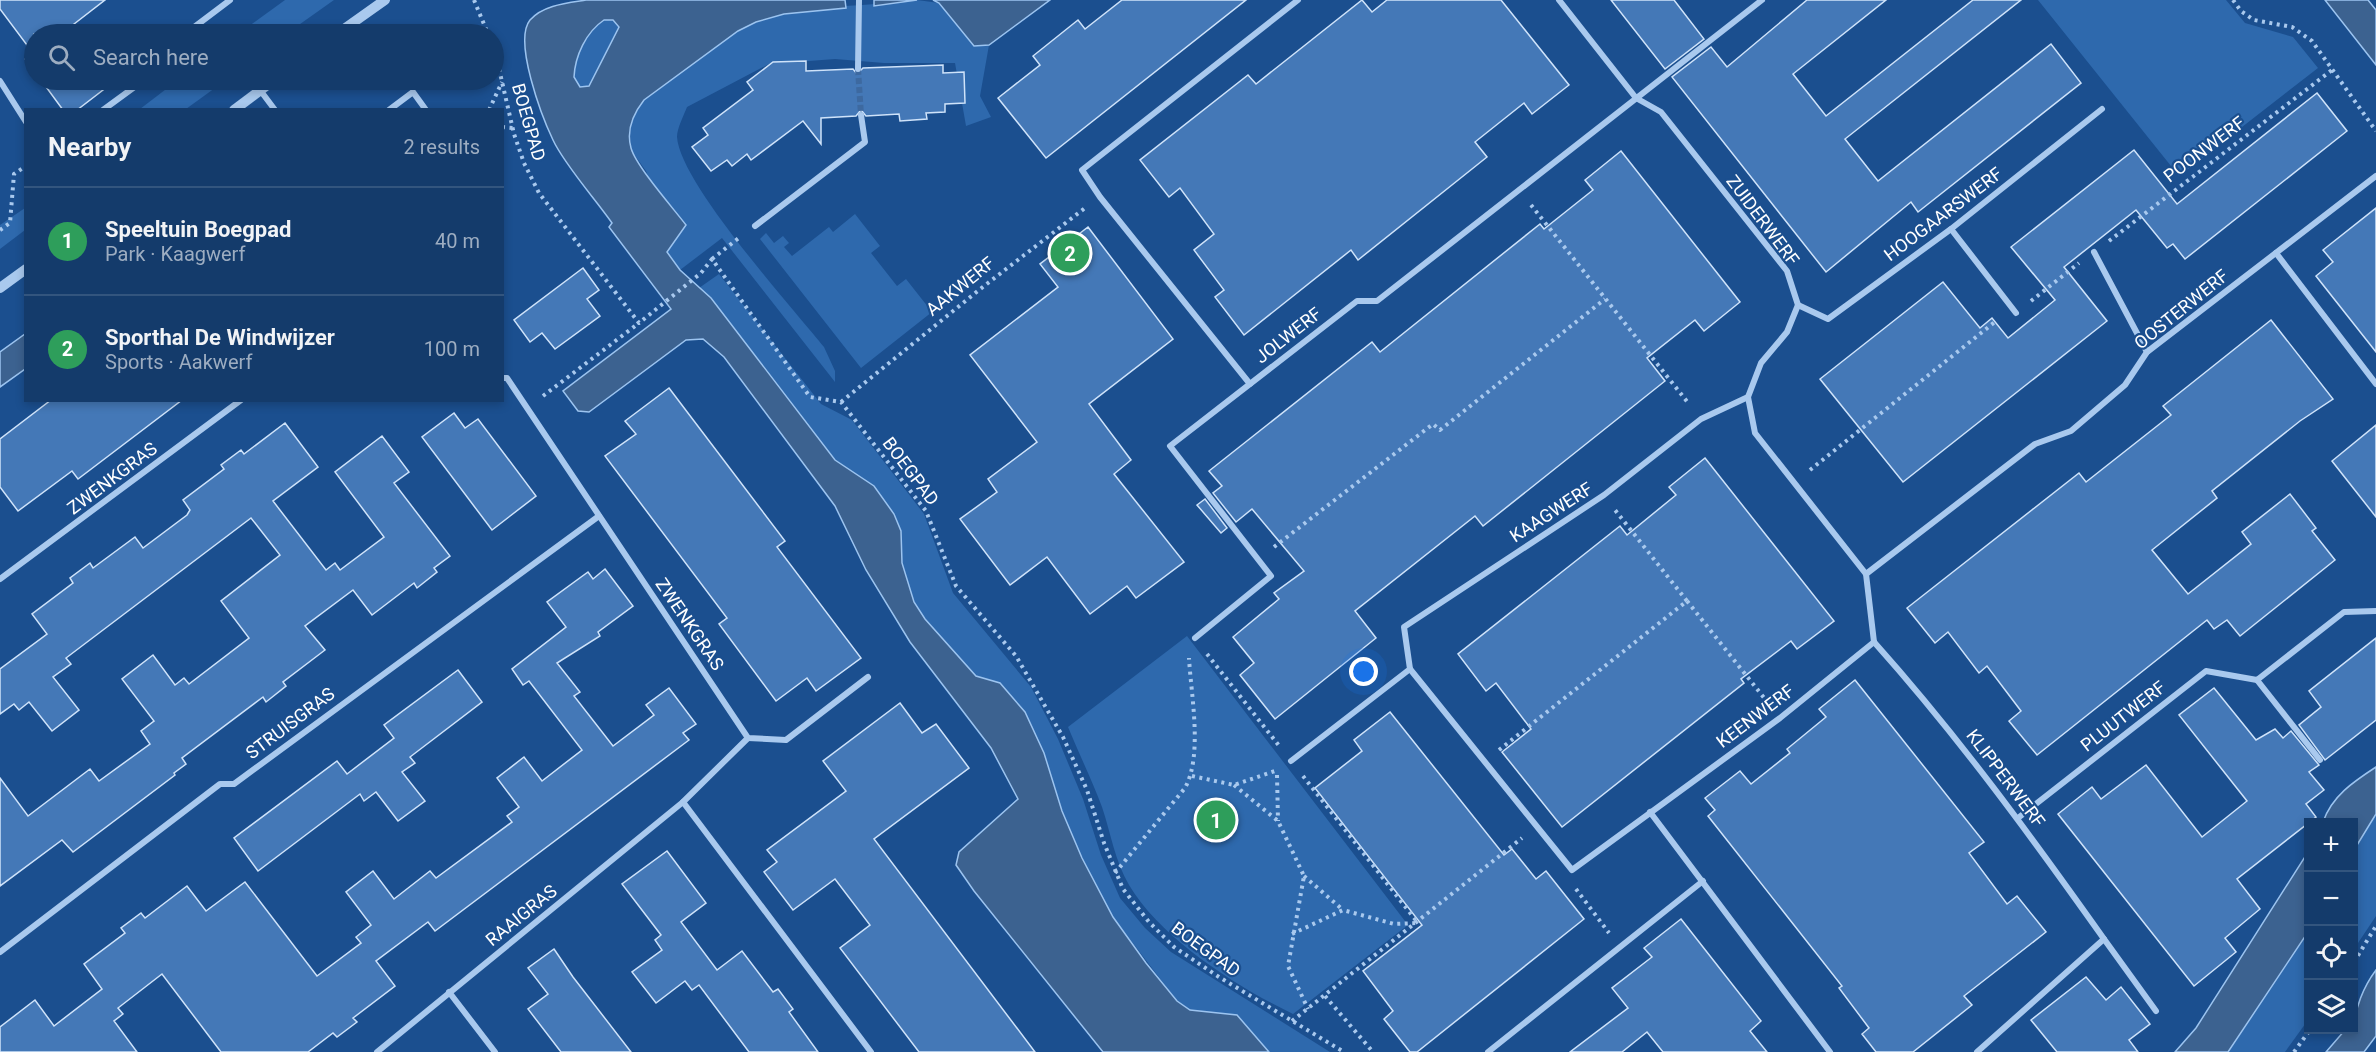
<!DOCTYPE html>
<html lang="en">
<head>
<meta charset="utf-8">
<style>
	body { margin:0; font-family:Roboto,sans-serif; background:#1d4271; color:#f1f3f6 }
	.controls { position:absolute; right:18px; bottom:18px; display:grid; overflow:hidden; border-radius:0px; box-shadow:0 3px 9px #0003 }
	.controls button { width:54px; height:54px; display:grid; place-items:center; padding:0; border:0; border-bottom:2px solid #33557e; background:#143b6b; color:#f1f3f6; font:30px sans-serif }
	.you { position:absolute; left:1364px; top:672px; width:21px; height:21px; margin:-15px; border:4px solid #fff; border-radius:50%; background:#1a73e8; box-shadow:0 0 0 9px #1a73e833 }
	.badge { display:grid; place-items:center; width:39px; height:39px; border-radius:50%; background:#ffd166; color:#fff; font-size:20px; font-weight:700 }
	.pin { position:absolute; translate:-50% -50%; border:3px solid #fff; box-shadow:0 2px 6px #0006 }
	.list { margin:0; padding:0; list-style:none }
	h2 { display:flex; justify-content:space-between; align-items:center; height:78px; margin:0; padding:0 24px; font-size:26px }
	h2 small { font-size:20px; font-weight:400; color:#9dadc1 }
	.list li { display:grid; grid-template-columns:39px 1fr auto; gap:18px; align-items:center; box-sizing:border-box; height:108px; padding:0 24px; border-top:2px solid #33557e }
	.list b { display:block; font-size:22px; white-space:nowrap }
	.list p { margin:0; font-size:20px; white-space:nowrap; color:#9dadc1 }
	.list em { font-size:20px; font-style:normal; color:#9dadc1 }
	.icon { flex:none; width:33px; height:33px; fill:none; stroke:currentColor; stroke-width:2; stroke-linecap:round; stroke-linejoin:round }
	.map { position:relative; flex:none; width:2376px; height:1052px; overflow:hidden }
	.search { position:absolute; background:#143b6b; box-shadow:0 3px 9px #0003; left:24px; top:24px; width:480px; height:66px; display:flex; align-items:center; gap:15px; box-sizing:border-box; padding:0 21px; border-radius:33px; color:#9dadc1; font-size:22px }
	.panel { position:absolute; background:#143b6b; box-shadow:0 3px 9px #0003; left:24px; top:108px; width:480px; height:294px; border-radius:0px }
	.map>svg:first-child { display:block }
	.green { fill:#2e69ad }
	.water { fill:#3c6290; stroke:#9cc4f0; stroke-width:1.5; fill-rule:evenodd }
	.building { fill:#4478b7; stroke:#cfe3fa; stroke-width:1.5 }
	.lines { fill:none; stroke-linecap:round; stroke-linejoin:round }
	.minor-tunnel { stroke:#3d69a0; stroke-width:6; stroke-dasharray:6 3; stroke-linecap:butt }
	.path { stroke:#a9c9ee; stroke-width:4; stroke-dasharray:3 4.5; stroke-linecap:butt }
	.minor { stroke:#a9c9ee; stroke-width:6 }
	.tertiary { stroke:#a9c9ee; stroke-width:10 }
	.labels { text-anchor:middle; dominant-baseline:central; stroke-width:4.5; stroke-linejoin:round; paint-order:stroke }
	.street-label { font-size:18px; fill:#fff; stroke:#1b4f8f }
</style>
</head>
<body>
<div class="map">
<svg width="2376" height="1052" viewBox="0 0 2376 1052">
	<rect width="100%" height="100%" fill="#1b4f8f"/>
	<g class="green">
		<path d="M 285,0 L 334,0 L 286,34 L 238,34 Z"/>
		<path d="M 917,0 L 939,3 L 974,45 L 989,45 L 980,96 L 991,117 L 966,126 L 955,63 L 884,63 L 835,59 L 769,64 L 687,107 C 684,115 677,128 677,137 C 680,183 791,306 824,347 L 835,371 L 835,382 L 722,238 L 680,270 L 667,252 L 674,240 L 646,171 L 631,150 L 630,133 L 633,115 L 643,100 C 674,78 724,34 757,22 C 805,4 866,7 917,0 Z"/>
		<path d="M 2038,0 L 2226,0 L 2245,23 L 2293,37 L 2318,68 L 2179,176 Z"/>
		<path d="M 603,20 L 613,20 L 619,26 L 589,86 L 580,87 L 574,77 C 575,56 586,33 603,20 Z"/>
		<path d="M 178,80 L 226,80 L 186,109 L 140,109 Z"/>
		<path d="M 25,208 L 25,230 L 0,249 L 0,225 Z"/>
		<path d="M 855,214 L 880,246 L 871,253 L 897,286 L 906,279 L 932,312 L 861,368 L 760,239 L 766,233 L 774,243 L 783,236 L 789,243 L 784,247 L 792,256 L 829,227 L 833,232 Z"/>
		<path d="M 719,274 L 821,404 L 852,420 L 924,514 L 953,593 L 1031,687 L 1058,739 L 1083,799 L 1101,855 L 1120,898 L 1145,928 L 1171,952 L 1330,1052 L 1269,1052 L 1237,1015 L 1190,1010 L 1177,1001 L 1113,917 L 1082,858 L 1000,683 L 976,676 L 925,619 L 914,602 L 902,563 L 901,531 L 874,486 L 835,460 L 711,299 L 699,288 Z"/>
		<path d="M 1187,636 L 1408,925 L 1293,1014 C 1237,987 1161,939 1129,885 C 1115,861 1111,834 1102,807 C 1092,780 1079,754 1068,727 Z"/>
		<path d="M 2376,814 L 2376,916 L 2354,949 L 2354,850 Z"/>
		<path d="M 2308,932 L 2308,1020 L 2285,1052 L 2228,1052 Z"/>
	</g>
	<g class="water">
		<path d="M 586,0 L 845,0 L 846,8 L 784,14 L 756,22 L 738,31 L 644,100 C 633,114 626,130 631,148 C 636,166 673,208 686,225 L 667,252 L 680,270 L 711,298 L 835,460 L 874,486 L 894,514 L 901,531 L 902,563 L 914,602 L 925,619 L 976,676 L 1000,683 L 1025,712 L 1044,753 L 1062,811 L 1082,858 L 1113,917 L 1146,963 L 1177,1001 L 1190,1010 L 1237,1015 L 1269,1052 L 1103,1052 L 974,891 L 956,865 L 959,852 L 1018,799 L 991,748 L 910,642 L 866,570 L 835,506 L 724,357 L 703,339 L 686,340 L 589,412 L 578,411 L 563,391 L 671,309 L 609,227 L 612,223 C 596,200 564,164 553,140 C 542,117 513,41 530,20 C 543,5 567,3 586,0 ZM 604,20 L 613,20 L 619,27 L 589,86 L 580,87 L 574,77 C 575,56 586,32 604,20 Z"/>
		<path d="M 874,0 L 917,0 L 874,6 Z"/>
		<path d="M 933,0 L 1050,0 L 989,45 L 974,46 L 939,3 Z"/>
		<path d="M 2325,0 L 2368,0 L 2376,10 L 2376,65 Z"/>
		<path d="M 25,334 L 25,369 L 0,387 L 0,352 Z"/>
		<path d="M 2376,767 L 2376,814 L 2354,850 L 2354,822 L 2323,822 C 2332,796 2353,782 2376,767 Z"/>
		<path d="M 2308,852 L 2308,932 L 2228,1052 L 2175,1052 L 2196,1028 Z"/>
		<path d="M 2376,970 L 2376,1036 L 2364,1052 L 2326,1052 L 2345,1030 L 2354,1030 C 2354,1009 2364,986 2376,970 Z"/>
	</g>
	<g class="building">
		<path d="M 0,0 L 105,0 L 65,31 L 68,34 L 34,34 L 34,71 L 25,59 L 33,53 L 0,9 Z"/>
		<path d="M 1122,0 L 1246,0 L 1046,158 L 998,98 L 1040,65 L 1033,56 L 1078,20 L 1085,29 Z"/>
		<path d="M 1362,0 L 1372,12 L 1387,0 L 1501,0 L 1569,85 L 1532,114 L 1524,103 L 1475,142 L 1487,157 L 1358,260 L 1351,250 L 1244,335 L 1215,297 L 1224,290 L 1194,250 L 1214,234 L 1180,188 L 1169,197 L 1140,160 L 1248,75 L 1256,84 Z"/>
		<path d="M 1611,0 L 1674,0 L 1704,39 L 1665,69 Z"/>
		<path d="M 1807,0 L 1886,0 L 1793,74 L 1826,116 L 1973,0 L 2021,0 L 1845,139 L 1878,181 L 2051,44 L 2081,83 L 1918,212 L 1911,202 L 1826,272 L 1672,77 L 1711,47 L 1727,67 Z"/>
		<path d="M 806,61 L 806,71 L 853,69 L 857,74 L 863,68 L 943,65 L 943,73 L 964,72 L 965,103 L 945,104 L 945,112 L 926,113 L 927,119 L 900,121 L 899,114 L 866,116 L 861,110 L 856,116 L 821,118 L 821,144 L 803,121 L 751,160 L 747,154 L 732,166 L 727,160 L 711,171 L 692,147 L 708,135 L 703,128 L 753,90 L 747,82 L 773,62 Z"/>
		<path d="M 41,80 L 116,80 L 77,110 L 63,110 Z"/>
		<path d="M 2317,93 L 2347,131 L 2185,259 L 2173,244 L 2167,248 L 2136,210 L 2064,267 L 2107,321 L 1903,482 L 1820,379 L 1943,282 L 1980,328 L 1992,318 L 2008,338 L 2055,300 L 2011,247 L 2134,150 L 2177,204 Z"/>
		<path d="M 1621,151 L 1740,302 L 1704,331 L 1695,320 L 1647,358 L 1665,381 L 1483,526 L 1475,516 L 1355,611 L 1376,638 L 1275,719 L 1240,675 L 1254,663 L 1233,637 L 1279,599 L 1274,593 L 1304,571 L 1252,509 L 1236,522 L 1213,493 L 1222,486 L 1209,471 L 1372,342 L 1380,352 L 1540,224 L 1544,229 L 1593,190 L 1585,180 Z"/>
		<path d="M 2376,208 L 2376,352 L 2316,276 L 2333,262 L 2323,250 Z"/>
		<path d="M 1088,227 L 1173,339 L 1089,404 L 1131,460 L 1114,474 L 1184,562 L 1136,598 L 1127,586 L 1090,614 L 1047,557 L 1010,585 L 960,519 L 997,492 L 988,479 L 1037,442 L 970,355 L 1058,287 L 1040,264 Z"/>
		<path d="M 583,268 L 599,290 L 587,299 L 600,316 L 555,349 L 542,333 L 530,342 L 514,320 Z"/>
		<path d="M 2271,320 L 2333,399 L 2300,421 L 2212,491 L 2217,498 L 2152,550 L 2188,594 L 2251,544 L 2242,532 L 2290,494 L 2316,528 L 2312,531 L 2335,560 L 2240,636 L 2227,620 L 2214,629 L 2207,620 L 2037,755 L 2009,721 L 2021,711 L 1987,666 L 1979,673 L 1948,632 L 1935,643 L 1907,608 L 2079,473 L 2086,482 L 2171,415 L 2163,406 Z"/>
		<path d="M 669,388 L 785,541 L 777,547 L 861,658 L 816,691 L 807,678 L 776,701 L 719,624 L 727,618 L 605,456 L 636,434 L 625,421 Z"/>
		<path d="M 51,400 L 182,400 L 78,479 L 72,471 L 18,511 L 0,487 L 0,439 Z"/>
		<path d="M 454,413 L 465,428 L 478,419 L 536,496 L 492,530 L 422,437 Z"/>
		<path d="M 285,423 L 318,467 L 273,501 L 326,570 L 335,563 L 340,570 L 384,537 L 335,472 L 382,436 L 409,472 L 394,483 L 450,556 L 434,568 L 437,572 L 417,588 L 414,583 L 372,615 L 353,590 L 305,626 L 325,650 L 283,682 L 286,686 L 266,702 L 263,697 L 182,758 L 186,764 L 174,773 L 175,775 L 73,852 L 62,840 L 0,886 L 0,778 L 28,816 L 90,769 L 99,781 L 150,744 L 141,731 L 154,721 L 122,679 L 153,655 L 175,685 L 184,678 L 189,684 L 249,638 L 221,601 L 280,555 L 251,518 L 66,658 L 71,664 L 53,677 L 79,710 L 52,731 L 29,702 L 19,710 L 14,704 L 0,714 L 0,669 L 47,634 L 32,614 L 73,583 L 70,578 L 90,563 L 93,568 L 135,537 L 143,548 L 187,515 L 190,510 L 183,500 L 224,469 L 221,465 L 241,450 L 244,454 Z"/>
		<path d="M 2376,425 L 2376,517 L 2332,461 Z"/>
		<path d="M 1705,458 L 1834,621 L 1797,649 L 1791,641 L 1741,679 L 1744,683 L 1562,827 L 1502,752 L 1531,729 L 1496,683 L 1486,691 L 1458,654 L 1620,526 L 1627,535 L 1676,495 L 1669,487 Z"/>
		<path d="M 1205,499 L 1227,528 L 1221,533 L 1197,505 Z"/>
		<path d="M 605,569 L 633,606 L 598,632 L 600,636 L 557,663 L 580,692 L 574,696 L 613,746 L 654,715 L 646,705 L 669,688 L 696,724 L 683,733 L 689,740 L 435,931 L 428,922 L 376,961 L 395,986 L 353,1018 L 357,1022 L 337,1037 L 333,1033 L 308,1052 L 221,1052 L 162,974 L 118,1008 L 123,1014 L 114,1021 L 137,1052 L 0,1052 L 0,1027 L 35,1000 L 54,1026 L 102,989 L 84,964 L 125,933 L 121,928 L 141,913 L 145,918 L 187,886 L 206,911 L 245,882 L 317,976 L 361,943 L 356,937 L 371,925 L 346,892 L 373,871 L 394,899 L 430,871 L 436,878 L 512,822 L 507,816 L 519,807 L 497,778 L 524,757 L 542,781 L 582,750 L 529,681 L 523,685 L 512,669 L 566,627 L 547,602 L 588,572 L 593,579 Z"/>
		<path d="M 2376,638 L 2376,720 L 2325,760 L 2299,725 L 2321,707 L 2309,691 Z"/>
		<path d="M 458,670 L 482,702 L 410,757 L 415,763 L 402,772 L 425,801 L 398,821 L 376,792 L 364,801 L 360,794 L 258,871 L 234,838 L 337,761 L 347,774 L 394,738 L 384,725 Z"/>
		<path d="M 1855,680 L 1984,842 L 1969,853 L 2007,904 L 2017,896 L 2046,932 L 1964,996 L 1972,1005 L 1913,1052 L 1876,1052 L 1862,1034 L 1869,1028 L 1839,988 L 1842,986 L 1708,816 L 1715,810 L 1705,798 L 1740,771 L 1751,784 L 1790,753 L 1787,749 L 1826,717 L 1819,709 Z"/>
		<path d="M 2214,688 L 2256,740 L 2275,729 L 2283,738 L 2291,731 L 2319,765 L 2309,772 L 2324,790 L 2306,804 L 2316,817 L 2237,879 L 2260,909 L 2225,938 L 2236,952 L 2194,986 L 2058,814 L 2092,787 L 2101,799 L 2146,765 L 2202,837 L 2247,801 L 2179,715 Z"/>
		<path d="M 900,703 L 922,733 L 936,724 L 969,768 L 874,839 L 1035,1052 L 919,1052 L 840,948 L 870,925 L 835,879 L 793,910 L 764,872 L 777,862 L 767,850 L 846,791 L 823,761 Z"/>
		<path d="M 1390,712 L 1504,855 L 1512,849 L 1536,879 L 1546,871 L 1584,919 L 1417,1052 L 1410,1052 L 1384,1019 L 1393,1011 L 1363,971 L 1422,925 L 1315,788 L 1362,751 L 1354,740 Z"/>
		<path d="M 667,851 L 706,903 L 681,922 L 717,970 L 742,951 L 773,992 L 778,989 L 793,1009 L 789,1012 L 818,1052 L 749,1052 L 699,985 L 692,990 L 685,981 L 656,1003 L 632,972 L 662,950 L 655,940 L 661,935 L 622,884 Z"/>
		<path d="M 1681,919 L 1761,1021 L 1750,1031 L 1767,1052 L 1663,1052 L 1647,1032 L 1622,1052 L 1570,1052 L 1628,1008 L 1612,988 L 1652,957 L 1644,948 Z"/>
		<path d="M 554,949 L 573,977 L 631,1052 L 561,1052 L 528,1009 L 548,994 L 528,968 Z"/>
		<path d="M 2086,977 L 2106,1000 L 2121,987 L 2150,1024 L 2129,1040 L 2138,1052 L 2057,1052 L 2031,1020 Z"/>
	</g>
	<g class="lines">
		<path class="minor-tunnel" d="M 858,69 L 861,115"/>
		<g class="path">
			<path d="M 474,0 L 488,34"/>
			<path d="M 2233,0 L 2241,11 L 2254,20 L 2292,27 L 2312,41 L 2376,131"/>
			<path d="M 494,47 L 514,134 L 524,163 L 539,193 L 639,323 L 701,273 L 712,259 L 810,397 L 841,402 L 926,511 L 956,586 L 1016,656 L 1063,737 L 1087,790 L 1104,843 L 1123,889 L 1149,922 L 1174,947 L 1219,977 L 1344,1052"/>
			<path d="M 489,110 L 502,82"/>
			<path d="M 502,127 L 513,128"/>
			<path d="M 1531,205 L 1689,404"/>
			<path d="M 0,230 L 10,223 L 14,174 L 26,166"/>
			<path d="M 2109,241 L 2332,70"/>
			<path d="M 712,259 L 740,237"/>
			<path d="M 2031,301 L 2079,263"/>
			<path d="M 543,396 L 639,323"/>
			<path d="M 841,402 L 979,290 L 1085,208"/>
			<path d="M 1810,470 L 1996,321"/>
			<path d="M 1274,547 L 1433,424 L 1440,430 L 1605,299"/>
			<path d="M 1687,601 L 1769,704"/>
			<path d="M 1207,654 L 1280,747"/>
			<path d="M 1499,750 L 1687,601 L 1615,510"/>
			<path d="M 1277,775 L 1278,821"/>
			<path d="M 1192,776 L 1234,785 L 1275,771"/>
			<path d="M 1303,776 L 1418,923"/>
			<path d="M 1234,785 L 1278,821 L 1304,876 L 1288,966 L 1308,1009"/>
			<path d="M 1115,873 L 1185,788 C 1203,755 1191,695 1189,658"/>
			<path d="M 1304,876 L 1343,910"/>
			<path d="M 1576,889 L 1609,933"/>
			<path d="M 1292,934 L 1343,910 L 1394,924 L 1417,923"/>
			<path d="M 2354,962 L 2376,926"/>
			<path d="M 1325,996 L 1373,1052"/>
			<path d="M 1292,1021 L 1522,838"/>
			<path d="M 2294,1052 L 2310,1030"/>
		</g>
		<g class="minor">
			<path d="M 1559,0 L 1636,98 L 1661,112 L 1787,271 L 1798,305 L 1787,332 L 1761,363 L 1748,397 L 1755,433 L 1866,574 L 1874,642"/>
			<path d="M 185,34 L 230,0"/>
			<path d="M 858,69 L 859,0"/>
			<path d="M 0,81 L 26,122"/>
			<path d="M 260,90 L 275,110"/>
			<path d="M 103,110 L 144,80"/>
			<path d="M 389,110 L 413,92 L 426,110"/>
			<path d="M 755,226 L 865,142 L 861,115"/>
			<path d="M 1951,229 L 2016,313"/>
			<path d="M 2094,252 L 2147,352"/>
			<path d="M 2276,253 L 2376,384"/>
			<path d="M 1798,305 L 1828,319 L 1951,229 L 2102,109"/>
			<path d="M 502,378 L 507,378 L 748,738 L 786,740 L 868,677"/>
			<path d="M 1250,384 L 1100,197 L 1082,170 L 1298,0"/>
			<path d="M 1866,574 L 2035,444 L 2071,431 L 2125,385 L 2147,352 L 2376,176"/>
			<path d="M 0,579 L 241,400"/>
			<path d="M 1195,638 L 1271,576 L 1170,446 L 1357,301 L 1377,301 L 1762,0"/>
			<path d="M 1874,642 C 1958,736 2031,836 2104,939 L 1977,1052"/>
			<path d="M 1410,669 L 1572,870 L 1780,718 L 1874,642"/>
			<path d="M 2257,680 L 2320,760"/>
			<path d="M 1291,761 L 1410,669 L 1404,627 L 1604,495 L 1701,419 L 1748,397"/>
			<path d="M 683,802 L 748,738"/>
			<path d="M 1650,812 L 1830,1052"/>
			<path d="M 2018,818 L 2206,671 L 2257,680 L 2344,612 L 2376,611"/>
			<path d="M 2104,939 L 2156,1011"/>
			<path d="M 0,952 L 220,784 L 234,784 L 599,516"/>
			<path d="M 449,992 L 495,1052"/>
			<path d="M 377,1052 L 683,802 L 871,1052"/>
			<path d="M 1488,1052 L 1703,881"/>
		</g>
		<g class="tertiary">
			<path d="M 337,34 L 385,0"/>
			<path d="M 234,110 L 274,80"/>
			<path d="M 0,288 L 26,269"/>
		</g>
	</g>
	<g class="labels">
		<g class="street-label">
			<text transform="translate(529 122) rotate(74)">BOEGPAD</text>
			<text transform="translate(2204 149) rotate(-37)">POONWERF</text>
			<text transform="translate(1943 214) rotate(-37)">HOOGAARSWERF</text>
			<text transform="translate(1763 220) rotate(53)">ZUIDERWERF</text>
			<text transform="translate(960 286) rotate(-39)">AAKWERF</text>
			<text transform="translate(2181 309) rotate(-39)">OOSTERWERF</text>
			<text transform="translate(1288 335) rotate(-38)">JOLWERF</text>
			<text transform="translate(911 471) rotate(53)">BOEGPAD</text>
			<text transform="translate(112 478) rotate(-37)">ZWENKGRAS</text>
			<text transform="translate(1551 512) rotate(-33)">KAAGWERF</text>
			<text transform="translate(690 624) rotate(56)">ZWENKGRAS</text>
			<text transform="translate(1755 716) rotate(-37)">KEENWERF</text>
			<text transform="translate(2123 716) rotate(-38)">PLUUTWERF</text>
			<text transform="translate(290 723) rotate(-37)">STRUISGRAS</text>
			<text transform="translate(2006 778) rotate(53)">KLIPPERWERF</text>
			<text transform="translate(521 915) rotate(-39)">RAAIGRAS</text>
			<text transform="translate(1206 949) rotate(36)">BOEGPAD</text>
		</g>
	</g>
</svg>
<div class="controls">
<button>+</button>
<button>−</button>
<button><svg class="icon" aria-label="locate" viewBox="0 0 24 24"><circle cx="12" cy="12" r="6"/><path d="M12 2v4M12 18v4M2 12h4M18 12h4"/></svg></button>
<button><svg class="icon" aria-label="layers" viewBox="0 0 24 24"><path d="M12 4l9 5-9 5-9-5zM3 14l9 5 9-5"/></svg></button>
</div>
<div class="you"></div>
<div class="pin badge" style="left:1216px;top:820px;background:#2e9e5b">1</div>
<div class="pin badge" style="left:1070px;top:253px;background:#2e9e5b">2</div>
<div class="search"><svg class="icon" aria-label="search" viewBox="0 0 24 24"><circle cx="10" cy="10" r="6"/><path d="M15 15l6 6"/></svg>Search here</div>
<section class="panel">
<h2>Nearby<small>2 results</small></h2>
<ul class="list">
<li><span class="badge" style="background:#2e9e5b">1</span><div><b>Speeltuin Boegpad</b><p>Park · Kaagwerf</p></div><em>40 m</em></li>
<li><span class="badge" style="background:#2e9e5b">2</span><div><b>Sporthal De Windwijzer</b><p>Sports · Aakwerf</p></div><em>100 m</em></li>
</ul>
</section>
</div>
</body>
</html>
